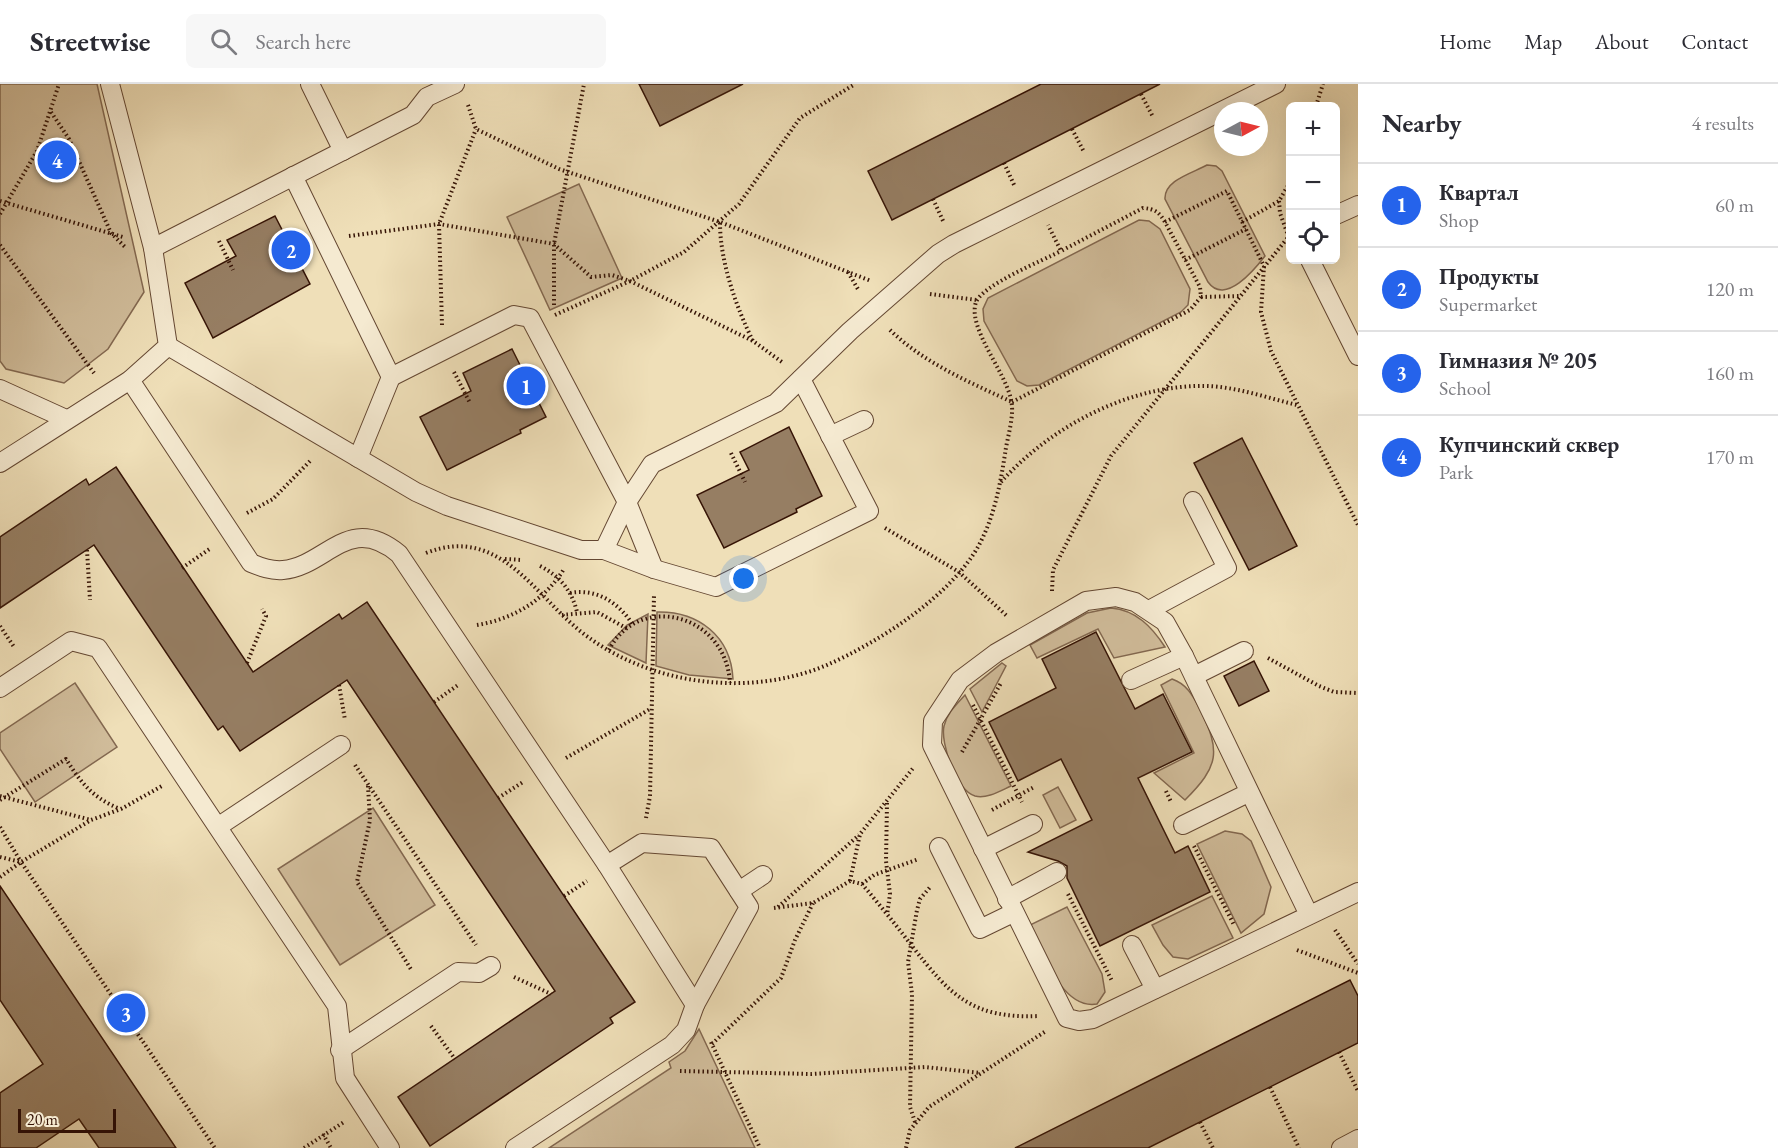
<!DOCTYPE html>
<html lang="en">
<head>
<meta charset="utf-8">
<style>
	body { margin:0; font-family:"EB Garamond",serif; background:#f7f7f7; color:#2b2b33 }
	.controls { position:absolute; right:18px; top:18px; display:grid; overflow:hidden; border-radius:9px; box-shadow:0 6px 24px #0002 }
	.controls button { width:54px; height:54px; display:grid; place-items:center; padding:0; border:0; border-bottom:2px solid #e1e1e2; background:#fff; color:#2b2b33; font:30px sans-serif }
	.compass { position:absolute; left:1214px; top:18px; width:54px; height:54px; border-radius:50%; background:#fff; box-shadow:0 6px 24px #0002; rotate:83deg }
	.scale { position:absolute; left:18px; bottom:15px; width:98px; box-sizing:border-box; padding-left:6px; border:3px solid #361406; border-top:0; font-size:16px; line-height:21px; white-space:nowrap; color:#361406; -webkit-text-stroke:4px #f5ead1; paint-order:stroke }
	.you { position:absolute; left:744px; top:495px; width:21px; height:21px; margin:-15px; border:4px solid #fff; border-radius:50%; background:#1a73e8; box-shadow:0 0 0 9px #1a73e833 }
	.badge { display:grid; place-items:center; width:39px; height:39px; border-radius:50%; background:#2563eb; color:#fff; font-size:20px; font-weight:700 }
	.pin { position:absolute; translate:-50% -50%; border:3px solid #fff; box-shadow:0 2px 6px #0006 }
	.list { margin:0; padding:0; list-style:none }
	h2 { display:flex; justify-content:space-between; align-items:center; height:78px; margin:0; padding:0 24px; font-size:26px }
	h2 small { font-size:20px; font-weight:400; color:#7c7c81 }
	.list li { display:grid; grid-template-columns:39px 1fr auto; gap:18px; align-items:center; box-sizing:border-box; height:84px; padding:0 24px; border-top:2px solid #e1e1e2 }
	.list b { display:block; font-size:22px; white-space:nowrap }
	.list p { margin:0; font-size:20px; white-space:nowrap; color:#7c7c81 }
	.list em { font-size:20px; font-style:normal; color:#7c7c81 }
	.icon { flex:none; width:33px; height:33px; fill:none; stroke:currentColor; stroke-width:2; stroke-linecap:round; stroke-linejoin:round }
	.map { position:relative; flex:none; width:1358px; height:1064px; overflow:hidden }
	header { display:flex; align-items:center; gap:36px; box-sizing:border-box; height:84px; padding:0 30px; background:#fff; border-bottom:2px solid #e1e1e2 }
	header strong { font-size:28px }
	nav { display:flex; gap:33px; margin-inline-start:auto; font-size:21px }
	.search { width:420px; height:54px; background:#f7f7f7; display:flex; align-items:center; gap:15px; box-sizing:border-box; padding:0 21px; border-radius:9px; color:#7c7c81; font-size:22px }
	main { display:flex }
	aside { flex:1; background:#fff }
	.map>svg:first-child { display:block }
	.green { fill:#d0bc9a; stroke:#836850; stroke-width:1.5 }
	.building { fill:#967e63; stroke:#361406; stroke-width:1.5 }
	.lines { fill:none; stroke-linecap:round; stroke-linejoin:round }
	.lane-casing { stroke:#644732; stroke-width:20 }
	.path { stroke:#361406; stroke-width:4; stroke-dasharray:1.5 3; stroke-linecap:butt }
	.lane { stroke:#f5ead1; stroke-width:18 }
</style>
</head>
<body>
<header>
<strong>Streetwise</strong>
<div class="search"><svg class="icon" aria-label="search" viewBox="0 0 24 24"><circle cx="10" cy="10" r="6"/><path d="M15 15l6 6"/></svg>Search here</div>
<nav><a>Home</a><a>Map</a><a>About</a><a>Contact</a></nav>
</header>
<main>
<div class="map">
<svg width="1358" height="1064" viewBox="0 0 1358 1064">
	<rect width="100%" height="100%" fill="#efdfb8"/>
	<filter id="stains"><feTurbulence type="fractalNoise" baseFrequency=".00333" numOctaves="4"/><feColorMatrix values="0 0 0 0 .2 0 0 0 0 .09 0 0 0 0 .02 0 0 0 .5 -.17"/></filter>
	<radialGradient id="worn" r=".72"><stop offset=".6" stop-color="#630" stop-opacity="0"/><stop offset="1" stop-color="#630" stop-opacity=".3"/></radialGradient>
	<g class="green">
		<path d="M 0,0 L 97,0 L 144,208 L 108,265 L 64,299 L 6,285 L 0,277 Z"/>
		<path d="M 1207,81 L 1216,82 L 1222,87 L 1265,172 C 1255,185 1225,222 1208,198 L 1165,115 C 1164,96 1193,89 1207,81 Z"/>
		<path d="M 579,100 L 622,194 L 550,226 L 507,133 Z"/>
		<path d="M 1139,136 L 1149,137 L 1160,145 L 1190,205 L 1188,221 L 1181,228 L 1039,301 L 1027,302 L 1017,297 L 984,237 L 983,225 L 988,214 Z"/>
		<path d="M 1111,524 C 1136,526 1152,543 1165,563 L 1114,574 L 1098,545 L 1037,574 L 1030,561 L 1087,529 Z"/>
		<path d="M 657,528 C 698,527 731,552 733,595 L 689,591 L 656,582 Z"/>
		<path d="M 648,530 L 646,579 L 608,561 L 627,541 Z"/>
		<path d="M 1002,579 L 1006,582 L 982,628 L 970,605 Z"/>
		<path d="M 1172,595 C 1187,600 1193,612 1200,625 C 1221,668 1219,682 1185,716 L 1154,689 L 1194,669 L 1161,601 Z"/>
		<path d="M 75,599 L 117,663 L 35,718 L 0,665 L 0,649 Z"/>
		<path d="M 965,611 L 1011,702 C 1000,707 987,715 975,712 C 957,707 940,659 944,642 C 947,629 957,620 965,611 Z"/>
		<path d="M 1058,703 L 1076,736 L 1060,744 L 1043,711 Z"/>
		<path d="M 373,724 L 435,821 L 340,881 L 278,785 Z"/>
		<path d="M 1225,747 L 1242,750 L 1251,757 L 1271,803 L 1264,830 L 1241,849 L 1197,760 Z"/>
		<path d="M 1212,812 L 1233,854 L 1188,875 L 1173,873 L 1163,861 L 1152,841 Z"/>
		<path d="M 1067,823 L 1102,890 L 1105,908 L 1097,920 C 1061,926 1043,867 1030,841 Z"/>
		<path d="M 699,945 L 755,1064 L 549,1064 L 671,984 L 669,978 L 685,967 Z"/>
	</g>
	<g class="building">
		<path d="M 639,0 L 743,0 L 660,42 Z"/>
		<path d="M 1041,0 L 1160,0 L 892,136 L 868,87 Z"/>
		<path d="M 275,132 L 310,200 L 213,254 L 185,199 L 236,172 L 227,156 Z"/>
		<path d="M 512,265 L 546,333 L 520,346 L 521,349 L 447,386 L 420,333 L 471,307 L 463,289 Z"/>
		<path d="M 789,343 L 822,412 L 796,425 L 797,428 L 724,464 L 697,411 L 749,386 L 740,368 Z"/>
		<path d="M 1242,354 L 1297,462 L 1249,486 L 1194,379 Z"/>
		<path d="M 116,383 L 253,588 L 339,530 L 342,535 L 367,518 L 635,918 L 610,934 L 613,939 L 430,1062 L 398,1013 L 555,907 L 347,596 L 240,667 L 223,642 L 218,646 L 94,461 L 0,524 L 0,453 L 86,395 L 89,401 Z"/>
		<path d="M 1096,548 L 1135,625 L 1163,610 L 1192,668 L 1138,694 L 1175,769 L 1188,762 L 1210,808 L 1100,862 L 1067,794 L 1067,782 L 1058,777 L 1028,768 L 1092,736 L 1061,675 L 1018,697 L 989,638 L 1056,604 L 1042,575 Z"/>
		<path d="M 1254,577 L 1269,607 L 1239,622 L 1224,592 Z"/>
		<path d="M 0,802 L 176,1064 L 99,1064 L 79,1035 L 36,1064 L 0,1064 L 0,1009 L 43,980 L 0,916 Z"/>
		<path d="M 1350,896 L 1358,912 L 1358,959 L 1148,1064 L 1015,1064 Z"/>
	</g>
	<g class="lines">
		<defs>
			<g id="lane">
				<path d="M 310,0 L 343,67"/>
				<path d="M 293,92 L 391,293 L 514,231 L 530,234 L 627,418 L 654,485"/>
				<path d="M 1336,131 L 1358,121"/>
				<path d="M 153,164 L 413,31 L 427,13 L 455,0"/>
				<path d="M 1310,176 L 1358,272"/>
				<path d="M 168,262 L 416,408 L 447,422 L 581,466 L 604,466 L 654,485 L 716,503 L 869,427 L 801,295"/>
				<path d="M 130,296 L 251,479 C 261,483 271,487 283,486 C 327,482 348,428 399,470 L 607,781 L 695,921 L 686,946 L 672,961 L 515,1064"/>
				<path d="M 0,305 L 66,335"/>
				<path d="M 830,352 L 864,336"/>
				<path d="M 358,374 L 391,293"/>
				<path d="M 0,379 L 130,296 L 168,262 L 153,164 L 110,0"/>
				<path d="M 604,466 L 627,418 L 652,380 L 776,319 L 850,247 L 938,170 L 954,160 L 1276,0"/>
				<path d="M 1149,526 L 1227,484 L 1193,417"/>
				<path d="M 1194,592 L 1244,567"/>
				<path d="M 1131,596 L 1184,572"/>
				<path d="M 0,604 L 71,557 L 98,564 L 337,922 L 345,994 L 390,1064"/>
				<path d="M 1183,741 L 1248,709"/>
				<path d="M 219,742 L 341,661"/>
				<path d="M 939,763 L 980,845 L 1013,829"/>
				<path d="M 983,765 L 1033,740"/>
				<path d="M 607,781 L 642,759 L 711,764 L 749,823 L 695,921"/>
				<path d="M 739,807 L 763,791"/>
				<path d="M 1007,815 L 1057,788"/>
				<path d="M 1309,831 L 1184,572 L 1165,538 L 1135,518 L 1116,513 L 1086,517 L 996,569 L 960,596 L 933,637 L 932,661 L 1067,934 L 1079,937 L 1093,935 L 1358,808"/>
				<path d="M 1132,861 L 1155,905"/>
				<path d="M 340,966 L 458,888 L 479,889 L 491,882"/>
				<path d="M 1341,1064 L 1358,1055"/>
			</g>
		</defs>
		<use href="#lane" class="lane-casing"/>
		<g class="path">
			<path d="M 1141,10 L 1153,33"/>
			<path d="M 468,21 L 476,45 L 559,85 L 720,138 L 871,197"/>
			<path d="M 1316,22 L 1323,0"/>
			<path d="M 51,28 L 69,55 L 111,149 L 125,163"/>
			<path d="M 1072,45 L 1084,68"/>
			<path d="M 1004,79 L 1015,103"/>
			<path d="M 933,115 L 944,139"/>
			<path d="M 0,117 L 123,153"/>
			<path d="M 1279,117 L 1280,129 L 1288,151"/>
			<path d="M 0,130 L 37,67 L 59,0"/>
			<path d="M 1165,138 L 1227,107 L 1264,182 L 1261,228 L 1271,267 L 1358,441"/>
			<path d="M 1242,138 L 1279,117 L 1290,98"/>
			<path d="M 720,139 C 720,177 736,223 753,257"/>
			<path d="M 349,152 L 439,140 L 554,160 L 591,193 L 612,191 L 630,197 L 753,257 L 782,278"/>
			<path d="M 219,157 L 233,186"/>
			<path d="M 0,161 L 94,289"/>
			<path d="M 1185,176 L 1246,145"/>
			<path d="M 848,188 L 859,207"/>
			<path d="M 930,210 L 977,216"/>
			<path d="M 1201,213 L 1239,212"/>
			<path d="M 554,221 L 554,160 L 584,0"/>
			<path d="M 555,231 L 630,197 L 684,168 L 739,120 L 800,34 L 855,0"/>
			<path d="M 442,241 L 439,140 L 476,45"/>
			<path d="M 890,246 C 924,279 969,298 1012,318"/>
			<path d="M 454,288 L 470,319"/>
			<path d="M 1012,318 L 1190,226 L 1201,213 L 1200,203 L 1165,138 C 1159,128 1155,125 1143,124 L 1061,167 L 1048,141"/>
			<path d="M 731,369 L 745,398"/>
			<path d="M 1001,398 C 1051,342 1131,300 1207,302 C 1237,303 1268,314 1297,321"/>
			<path d="M 247,429 L 273,415 L 312,375"/>
			<path d="M 885,444 L 959,488 L 1007,532"/>
			<path d="M 87,466 L 90,516"/>
			<path d="M 426,469 C 502,439 537,517 588,553 C 655,602 751,613 827,581 C 879,558 951,512 979,461 C 994,433 1000,402 1005,370 C 1007,354 1015,331 1011,316 C 1006,288 967,244 976,218 C 984,200 1042,177 1061,167"/>
			<path d="M 505,475 L 522,476"/>
			<path d="M 540,482 C 560,492 572,507 577,528"/>
			<path d="M 182,484 L 211,464"/>
			<path d="M 1052,507 L 1053,486 L 1111,372 L 1290,151"/>
			<path d="M 570,509 C 597,504 619,519 633,541"/>
			<path d="M 562,531 L 597,528 L 628,545"/>
			<path d="M 477,541 C 513,535 544,517 564,485"/>
			<path d="M 0,542 L 14,563"/>
			<path d="M 609,566 C 638,508 726,529 730,599"/>
			<path d="M 1268,574 L 1319,602 L 1334,608 L 1358,609"/>
			<path d="M 247,579 L 266,532 L 262,525"/>
			<path d="M 339,601 L 345,636"/>
			<path d="M 434,618 L 458,601"/>
			<path d="M 973,621 L 1022,718"/>
			<path d="M 962,668 L 1001,599"/>
			<path d="M 566,674 L 650,625"/>
			<path d="M 355,681 L 476,861"/>
			<path d="M 368,702 L 370,736 L 357,798 L 412,887"/>
			<path d="M 1166,707 L 1171,718"/>
			<path d="M 0,712 L 91,736"/>
			<path d="M 498,714 L 523,698"/>
			<path d="M 0,716 L 66,675 C 81,699 93,714 120,725"/>
			<path d="M 887,719 L 886,777 L 890,810 L 887,831"/>
			<path d="M 992,726 L 1034,703"/>
			<path d="M 646,734 L 650,712 L 654,511"/>
			<path d="M 0,743 L 21,778"/>
			<path d="M 1194,762 L 1234,841"/>
			<path d="M 0,773 L 21,778 L 91,736 L 121,725 L 162,702"/>
			<path d="M 0,793 L 21,778 L 215,1064"/>
			<path d="M 850,797 L 860,750 L 914,683"/>
			<path d="M 862,800 L 874,791 L 919,775"/>
			<path d="M 1068,810 L 1112,897"/>
			<path d="M 564,812 L 587,797"/>
			<path d="M 778,823 L 859,751"/>
			<path d="M 774,824 L 813,819 L 850,797 L 862,800 C 879,820 896,841 912,862 C 950,911 972,935 1039,932"/>
			<path d="M 1335,846 L 1358,880"/>
			<path d="M 1297,866 L 1358,889"/>
			<path d="M 514,893 L 551,910"/>
			<path d="M 431,942 L 455,975"/>
			<path d="M 711,958 L 760,1064"/>
			<path d="M 712,960 L 781,894 L 795,856 L 813,819"/>
			<path d="M 1339,968 L 1358,1007"/>
			<path d="M 680,987 L 811,990 L 925,983 L 981,989"/>
			<path d="M 1270,1003 L 1299,1064"/>
			<path d="M 915,1038 L 910,1023 L 912,910 L 908,878 L 917,826 L 920,815 L 931,802"/>
			<path d="M 1200,1038 L 1213,1064"/>
			<path d="M 323,1050 L 331,1064"/>
			<path d="M 304,1064 L 344,1038"/>
			<path d="M 906,1064 L 910,1046 L 929,1023 L 1046,947"/>
		</g>
		<use href="#lane" class="lane"/>
	</g>
	<rect width="100%" height="100%" filter="url(#stains)"/>
	<rect width="100%" height="100%" fill="url(#worn)"/>
</svg>
<div class="controls">
<button>+</button>
<button>−</button>
<button><svg class="icon" aria-label="locate" viewBox="0 0 24 24"><circle cx="12" cy="12" r="6"/><path d="M12 2v4M12 18v4M2 12h4M18 12h4"/></svg></button>
</div>
<svg class="compass" viewBox="-18 -18 36 36"><path d="M0-13l5 13h-10z" fill="#e53935"/><path d="M0 13l5-13h-10z" fill="#7c7c81"/></svg>
<div class="scale">20 m</div>
<div class="you"></div>
<div class="pin badge" style="left:526px;top:302px">1</div>
<div class="pin badge" style="left:291px;top:166px">2</div>
<div class="pin badge" style="left:126px;top:929px">3</div>
<div class="pin badge" style="left:57px;top:76px">4</div>
</div>
<aside>
<h2>Nearby<small>4 results</small></h2>
<ul class="list">
<li><span class="badge">1</span><div><b>Квартал</b><p>Shop</p></div><em>60 m</em></li>
<li><span class="badge">2</span><div><b>Продукты</b><p>Supermarket</p></div><em>120 m</em></li>
<li><span class="badge">3</span><div><b>Гимназия № 205</b><p>School</p></div><em>160 m</em></li>
<li><span class="badge">4</span><div><b>Купчинский сквер</b><p>Park</p></div><em>170 m</em></li>
</ul>
</aside>
</main>
</body>
</html>
